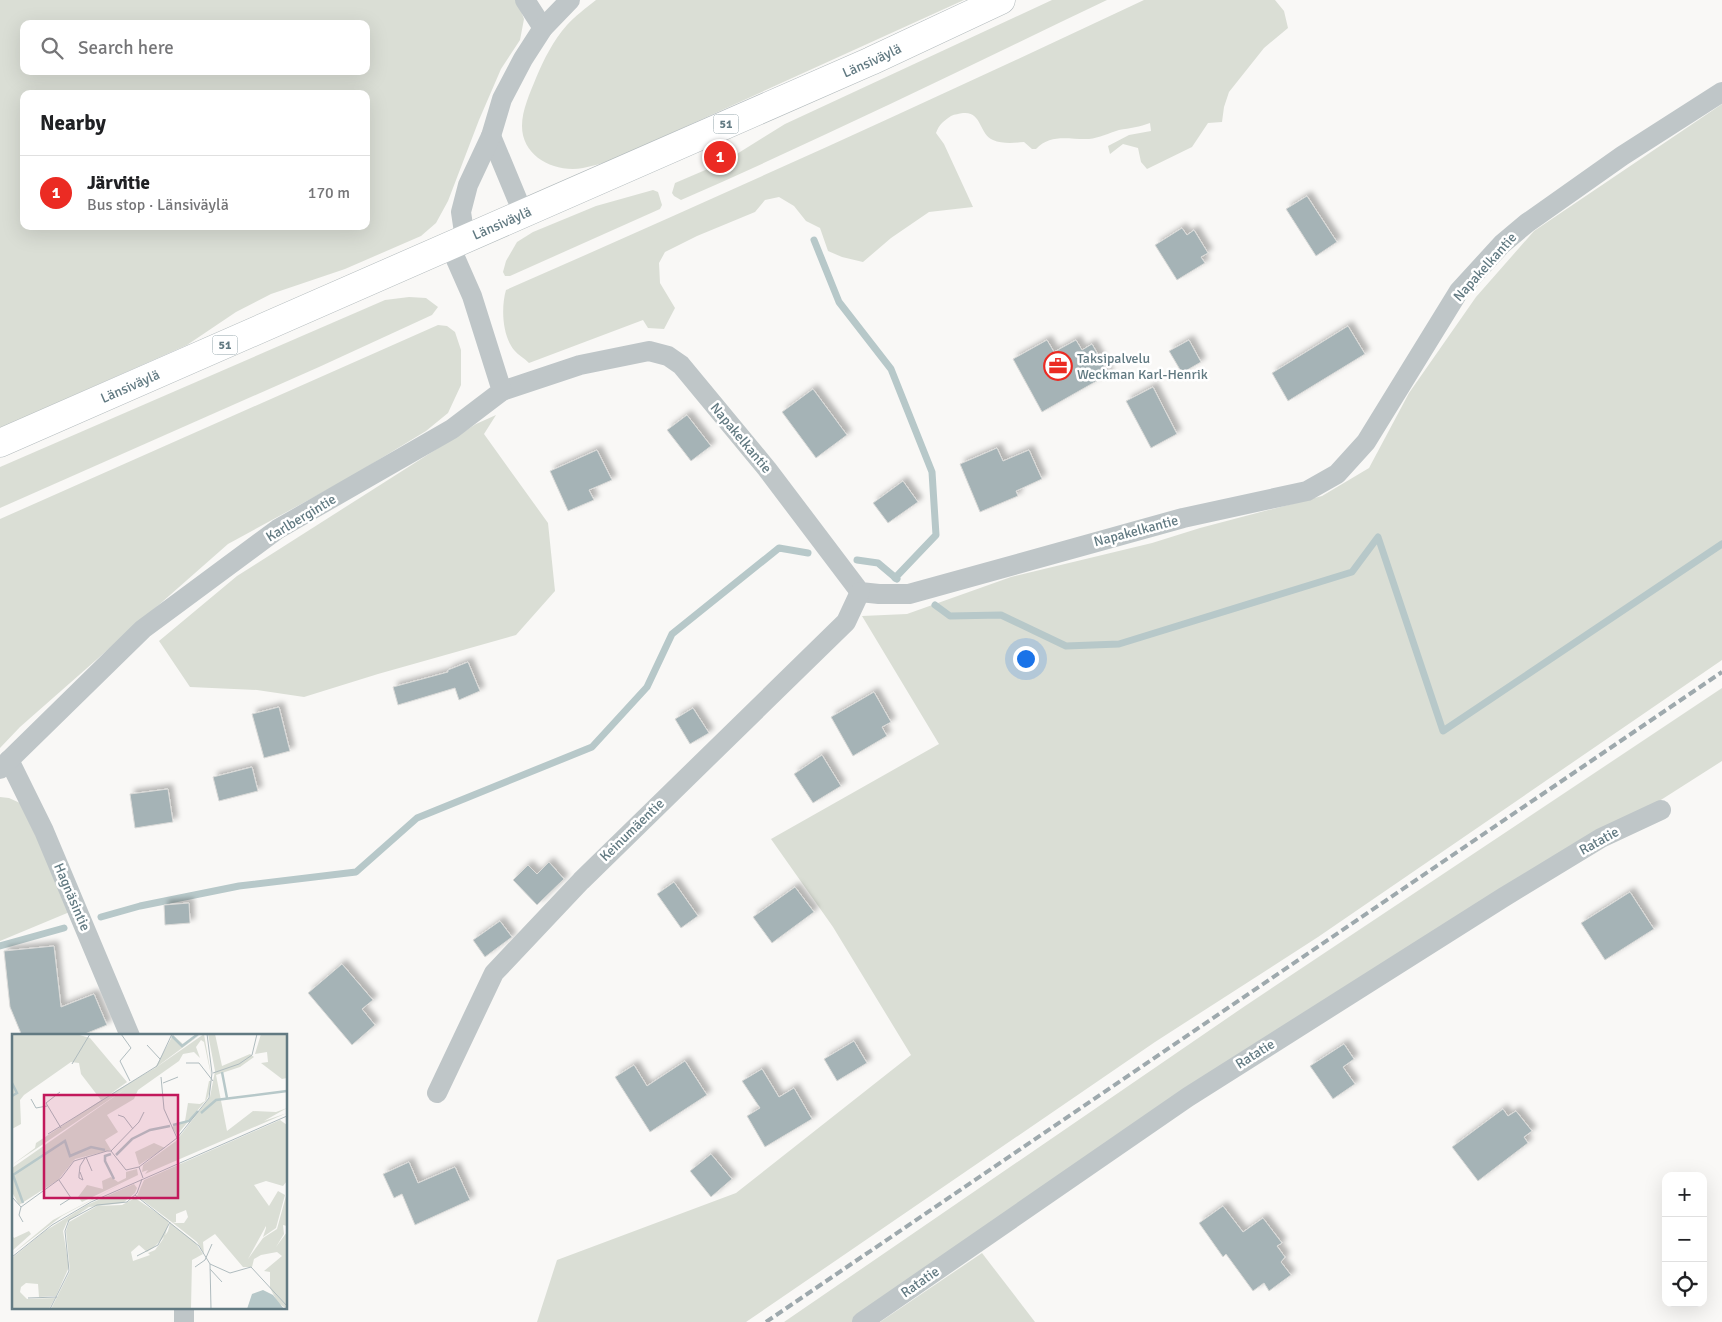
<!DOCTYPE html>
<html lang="en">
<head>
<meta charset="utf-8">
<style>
	body { margin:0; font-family:Signika,sans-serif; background:#f6f6f6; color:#202124 }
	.controls { position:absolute; right:15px; bottom:15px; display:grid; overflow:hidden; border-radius:10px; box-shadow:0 5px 20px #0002 }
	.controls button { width:45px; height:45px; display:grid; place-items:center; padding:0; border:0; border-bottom:1px solid #e0e0e0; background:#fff; color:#202124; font:25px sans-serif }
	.you { position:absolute; left:1025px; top:658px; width:18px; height:18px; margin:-12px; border:4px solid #fff; border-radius:50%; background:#1a73e8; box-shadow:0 0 0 8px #1a73e833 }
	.badge { display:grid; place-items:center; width:32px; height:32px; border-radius:50%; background:#eb2b23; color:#fff; font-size:16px; font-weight:700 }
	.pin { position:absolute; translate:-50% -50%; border:2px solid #fff; box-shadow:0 1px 5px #0006 }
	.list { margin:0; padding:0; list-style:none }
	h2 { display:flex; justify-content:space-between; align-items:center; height:65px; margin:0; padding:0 20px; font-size:21px }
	h2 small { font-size:16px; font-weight:400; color:#757577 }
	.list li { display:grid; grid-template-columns:32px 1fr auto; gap:15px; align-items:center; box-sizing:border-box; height:75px; padding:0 20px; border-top:1px solid #e0e0e0 }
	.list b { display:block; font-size:19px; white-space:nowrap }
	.list p { margin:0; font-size:16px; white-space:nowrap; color:#757577 }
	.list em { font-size:16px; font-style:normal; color:#757577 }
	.icon { flex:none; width:28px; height:28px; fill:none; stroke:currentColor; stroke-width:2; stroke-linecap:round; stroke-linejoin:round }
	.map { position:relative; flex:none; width:1722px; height:1322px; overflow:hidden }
	.search { position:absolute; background:#fff; box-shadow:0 5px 20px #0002; left:20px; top:20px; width:350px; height:55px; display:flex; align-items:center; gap:12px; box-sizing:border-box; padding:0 18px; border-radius:10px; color:#757577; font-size:19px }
	.panel { position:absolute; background:#fff; box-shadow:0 5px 20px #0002; left:20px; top:90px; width:350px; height:140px; border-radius:10px }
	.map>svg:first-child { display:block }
	.green { fill:#daded5; fill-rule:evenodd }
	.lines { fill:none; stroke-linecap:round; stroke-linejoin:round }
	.stream { stroke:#b7c8c9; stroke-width:7 }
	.building { fill:#a5b3b6; stroke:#dadad8; filter:url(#shadow) }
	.primary-casing { stroke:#b2babc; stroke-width:29 }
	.street { stroke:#bfc6c8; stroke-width:20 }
	.primary { stroke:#fff; stroke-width:28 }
	.rail { stroke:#9ea9ad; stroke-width:4; stroke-dasharray:8 4; stroke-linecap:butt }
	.labels { text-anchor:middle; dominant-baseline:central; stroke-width:5; stroke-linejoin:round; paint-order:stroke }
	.shield { fill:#fff; stroke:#91a2a8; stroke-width:1 }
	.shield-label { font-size:12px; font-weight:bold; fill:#627a82 }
	.street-label { font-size:14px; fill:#627a82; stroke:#fff }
	.poi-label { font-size:14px; fill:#627a82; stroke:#fff; text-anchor:start }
	.inset-river { fill:none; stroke:#b7c8c9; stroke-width:2.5 }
	.inset-road { fill:none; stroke:#afbbbe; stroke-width:1 }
	.view { fill:#c2185b; fill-opacity:0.15; stroke:#c2185b; stroke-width:2.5 }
	.inset-edge { fill:none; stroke:#627a82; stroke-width:2.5 }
</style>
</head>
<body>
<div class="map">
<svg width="1722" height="1322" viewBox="0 0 1722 1322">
	<defs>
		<filter id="shadow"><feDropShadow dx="4.5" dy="-4.5" stdDeviation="2.5" flood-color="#0004"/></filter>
	</defs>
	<rect width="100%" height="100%" fill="#f9f8f6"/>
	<g class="green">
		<path d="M 0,0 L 517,0 L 524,19 L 520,40 L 501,69 L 479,120 L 448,201 L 436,223 L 421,236 L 345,269 L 271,294 L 236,312 L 187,345 L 0,428 ZM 24,24 L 366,24 L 366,71 L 24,71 ZM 24,94 L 366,94 L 366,226 L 24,226 Z"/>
		<path d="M 596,0 L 964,0 L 612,160 C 603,163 593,166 583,168 C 555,173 522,157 522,126 C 522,110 530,93 536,78 C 544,59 553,41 567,25 C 575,16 586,8 596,0 Z"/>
		<path d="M 1052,0 L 1107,0 C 965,68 825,137 681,200 L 674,196 L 672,193 L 675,183 L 724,162 L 785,124 Z"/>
		<path d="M 1144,0 L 1275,0 L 1284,11 L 1288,28 L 1264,48 L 1229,92 L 1224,107 L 1222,122 L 1208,123 L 1192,147 L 1147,169 L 1141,162 L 1138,148 L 1123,144 L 1110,154 L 1108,146 L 1129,135 L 1151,131 L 1150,123 C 1140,127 1130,128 1119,130 C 1109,133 1099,138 1089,139 C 1070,140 1051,133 1036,149 L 1032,149 L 1024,142 C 1014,143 1002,144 993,140 C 979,134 982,111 963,113 C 959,114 955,114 951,116 C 944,121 939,124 936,133 L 944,144 L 973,207 L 929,212 L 891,238 L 863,262 L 842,257 L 828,251 L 820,228 L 806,221 L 794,206 L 779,197 L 765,200 L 755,212 L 697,236 L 665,252 L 659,263 L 660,283 L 675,308 L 664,329 L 648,328 L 643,320 L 529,363 C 524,358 518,355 514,350 C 502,335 501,307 506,290 C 720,196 932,100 1144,0 Z"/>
		<path d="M 1722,104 L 1722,660 L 1318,937 L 1155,1042 L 746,1322 L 537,1322 L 557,1260 L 736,1193 L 911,1055 L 833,927 L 771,839 L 939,744 L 862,616 L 907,614 L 1011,577 L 1152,543 L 1200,528 L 1322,496 L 1369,468 L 1409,393 L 1476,297 L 1534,231 Z"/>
		<path d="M 653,190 L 658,192 L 662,205 L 660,209 L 510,276 L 505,276 L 503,272 L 506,261 L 517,242 L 533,232 L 596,206 Z"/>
		<path d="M 409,297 L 426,298 L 438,307 L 432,315 L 319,367 L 0,508 L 0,467 L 385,300 Z"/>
		<path d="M 438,325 L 447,326 L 455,332 L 461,350 L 461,385 L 448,413 L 426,431 L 347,479 L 228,544 L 20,727 L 0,748 L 0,519 Z"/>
		<path d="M 496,415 L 484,434 L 548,523 L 555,591 L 516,635 L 378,674 L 304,697 L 257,690 L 190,687 L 159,641 L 237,576 L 476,424 Z"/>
		<path d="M 1722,688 L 1722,761 L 1653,805 L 1598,836 L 862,1322 L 784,1322 L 1245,1006 Z"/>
		<path d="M 0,797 L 9,798 L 20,803 L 72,911 L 0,941 Z"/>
		<path d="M 982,1253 L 1035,1322 L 880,1322 Z"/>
	</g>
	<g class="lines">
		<g class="stream">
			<path d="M 814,240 L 839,302 L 891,369 L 932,472 L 936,535 L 895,578"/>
			<path d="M 857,560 L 878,563 L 897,579"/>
			<path d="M 935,605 L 950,616 L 1001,615 L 1066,646 L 1119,644 L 1352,572 L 1378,537 L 1443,731 L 1722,544"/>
			<path d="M 101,917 L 140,906 L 239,886 L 356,872 L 417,818 L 592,747 L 647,687 L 672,634 L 779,548 L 808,553"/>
			<path d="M 0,946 L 64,928"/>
		</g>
	</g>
	<g class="building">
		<path d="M 1307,196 L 1337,242 L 1316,256 L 1286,209 Z"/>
		<path d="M 1182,228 L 1187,235 L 1194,230 L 1208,253 L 1201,257 L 1205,263 L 1177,280 L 1155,245 Z"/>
		<path d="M 1348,326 L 1365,354 L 1288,401 L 1272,373 Z"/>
		<path d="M 1047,340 L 1054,352 L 1076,340 L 1082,350 L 1092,344 L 1109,374 L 1042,412 L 1013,359 Z"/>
		<path d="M 1189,340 L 1201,362 L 1182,373 L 1169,351 Z"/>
		<path d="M 1153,387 L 1177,434 L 1151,448 L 1126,401 Z"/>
		<path d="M 813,389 L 847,435 L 816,458 L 782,412 Z"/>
		<path d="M 687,415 L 711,446 L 691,461 L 667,430 Z"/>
		<path d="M 997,448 L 1003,461 L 1029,450 L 1042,479 L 1016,491 L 1018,496 L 980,512 L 960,464 Z"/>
		<path d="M 597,450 L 612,480 L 589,490 L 594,500 L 568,511 L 550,471 Z"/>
		<path d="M 903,481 L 918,502 L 888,523 L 873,503 Z"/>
		<path d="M 468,662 L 480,691 L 459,700 L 455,688 L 398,705 L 393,687 L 448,672 L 448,670 Z"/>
		<path d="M 874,692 L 891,722 L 882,727 L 887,736 L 853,756 L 831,717 Z"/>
		<path d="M 279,707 L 290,751 L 264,758 L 252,714 Z"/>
		<path d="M 693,708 L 709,733 L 690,744 L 675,719 Z"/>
		<path d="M 822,755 L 841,786 L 813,803 L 794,774 Z"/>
		<path d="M 252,767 L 258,791 L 219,801 L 213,777 Z"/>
		<path d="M 168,789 L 173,822 L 135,828 L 130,794 Z"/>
		<path d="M 549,862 L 564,879 L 537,905 L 513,880 L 528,865 L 537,874 Z"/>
		<path d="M 674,882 L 698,916 L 681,928 L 657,894 Z"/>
		<path d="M 795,887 L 814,912 L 772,943 L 753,917 Z"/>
		<path d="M 1630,892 L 1654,929 L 1605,960 L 1581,923 Z"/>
		<path d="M 189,903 L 190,923 L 165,925 L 164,905 Z"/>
		<path d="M 500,921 L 512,937 L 485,957 L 473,940 Z"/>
		<path d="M 54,946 L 61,1007 L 94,994 L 107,1025 L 80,1036 L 22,1036 L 10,1007 L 4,951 Z"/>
		<path d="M 342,964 L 373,1000 L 362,1009 L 375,1025 L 352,1045 L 308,993 Z"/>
		<path d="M 854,1041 L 867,1063 L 837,1081 L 824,1059 Z"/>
		<path d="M 1344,1044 L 1354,1059 L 1343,1067 L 1355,1084 L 1333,1099 L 1310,1066 Z"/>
		<path d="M 685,1061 L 707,1095 L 650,1132 L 615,1077 L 634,1065 L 647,1086 Z"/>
		<path d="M 762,1069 L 779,1097 L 794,1088 L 812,1119 L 765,1147 L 747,1116 L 760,1108 L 742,1081 Z"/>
		<path d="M 1503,1109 L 1508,1116 L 1516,1111 L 1532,1131 L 1524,1137 L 1528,1143 L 1478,1181 L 1452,1147 Z"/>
		<path d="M 711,1154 L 732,1179 L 711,1197 L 690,1171 Z"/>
		<path d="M 409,1162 L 418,1183 L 455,1167 L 470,1200 L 415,1225 L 402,1194 L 394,1198 L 383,1174 Z"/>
		<path d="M 1223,1206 L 1243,1232 L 1263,1218 L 1282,1243 L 1277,1246 L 1285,1257 L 1281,1262 L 1291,1275 L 1269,1291 L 1264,1283 L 1253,1291 L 1226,1254 L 1223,1257 L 1199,1223 Z"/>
	</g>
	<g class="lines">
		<defs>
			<g id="primary">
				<path id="s1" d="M 0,443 L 871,61 L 1001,0"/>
			</g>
		</defs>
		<use href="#primary" class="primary-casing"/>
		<g class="street">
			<path d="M 525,0 L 543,28"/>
			<path d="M 491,136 L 523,213"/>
			<path d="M 465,239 L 461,212 L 468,185 L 491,136 L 502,99 L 523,59 L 543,28 L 570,0"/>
			<path d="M 502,391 L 580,365 L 649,351 L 668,356 L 681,365 L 767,469 L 860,592 L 879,594 L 909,594 L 1183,518 L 1307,491 L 1337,474 L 1366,442 L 1459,291 L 1502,244 L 1527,223 L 1622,156 L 1722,92"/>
			<path d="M 9,760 L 44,831 L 130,1036"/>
			<path d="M 0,769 L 143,629 L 278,529 L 452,429 L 502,391 L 472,296 L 450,246"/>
			<path d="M 437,1093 L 494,973 L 581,881 L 846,622 L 860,592"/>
			<path d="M 184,1308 L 184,1322"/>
			<path d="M 862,1322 L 1188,1097 L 1504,897 L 1601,838 L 1661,810"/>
		</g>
		<use href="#primary" class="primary"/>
		<path class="rail" d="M 766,1322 L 1722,672"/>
	</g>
	<defs>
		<symbol id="office-ring" viewBox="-11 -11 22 22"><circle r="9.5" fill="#fff" stroke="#eb2b23" stroke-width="1.5"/><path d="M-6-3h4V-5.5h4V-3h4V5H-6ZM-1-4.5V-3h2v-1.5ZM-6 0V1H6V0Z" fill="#eb2b23"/></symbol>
	</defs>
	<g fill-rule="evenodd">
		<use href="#office-ring" x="1042" y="350" width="32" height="32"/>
	</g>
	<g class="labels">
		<g class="shield">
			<rect x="713.5" y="114.5" width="25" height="19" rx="4"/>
			<rect x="212.5" y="335.5" width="25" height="19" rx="4"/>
		</g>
		<g class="shield-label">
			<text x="726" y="124">51</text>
			<text x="225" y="345">51</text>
		</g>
		<g class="street-label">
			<text stroke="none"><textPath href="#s1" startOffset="952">Länsiväylä</textPath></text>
			<text stroke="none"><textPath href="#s1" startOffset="548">Länsiväylä</textPath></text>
			<text transform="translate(1485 267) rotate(-48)">Napakelkantie</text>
			<text stroke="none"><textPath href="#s1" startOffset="142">Länsiväylä</textPath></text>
			<text transform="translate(741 438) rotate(50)">Napakelkantie</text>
			<text transform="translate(301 518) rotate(-31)">Karlbergintie</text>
			<text transform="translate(1136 531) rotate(-15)">Napakelkantie</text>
			<text transform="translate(632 830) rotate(-44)">Keinumäentie</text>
			<text transform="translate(1599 841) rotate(-29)">Ratatie</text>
			<text transform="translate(72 897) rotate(67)">Hagnäsintie</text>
			<text transform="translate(1255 1054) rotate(-32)">Ratatie</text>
			<text transform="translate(920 1282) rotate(-35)">Ratatie</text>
		</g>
		<g class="poi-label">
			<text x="1077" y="358">Taksipalvelu<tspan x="1077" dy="16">Weckman Karl-Henrik</tspan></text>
		</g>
	</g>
	<g transform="translate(12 1034)">
		<rect width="275" height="275" fill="#f9f8f6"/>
		<path d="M 0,0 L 64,0 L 78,4 L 115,48 L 97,61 L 143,34 L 161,1 L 172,11 L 189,0 L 131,43 L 0,131 L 23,114 L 24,109 L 94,63 L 89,66 L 69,40 L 67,29 L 59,28 L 12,61 L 8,66 L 9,90 L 0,95 ZM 192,0 L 200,46 L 192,8 L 189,6 L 184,13 L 188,24 L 182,18 L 171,20 L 167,27 L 126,56 L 122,65 L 95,81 L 106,98 L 93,106 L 99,116 L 63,125 L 46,146 L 7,171 L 0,158 L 0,134 ZM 196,0 L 203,0 L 210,32 L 238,20 L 242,23 L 228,33 L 204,41 L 215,97 L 241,77 L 264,78 L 275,74 L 252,87 L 275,79 L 133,140 L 136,136 L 130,138 L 131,131 L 164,107 L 198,63 L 203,37 ZM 249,0 L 275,0 L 275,44 L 270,45 L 249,29 L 256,28 L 255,18 L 243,20 ZM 197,47 L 199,47 L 198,57 L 195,65 L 165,101 L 160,93 L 173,87 L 176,69 L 188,70 L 193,67 ZM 268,86 L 275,91 L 275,147 L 271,152 L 254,147 L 242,151 L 257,172 L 266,157 L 273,161 L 264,194 L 251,203 L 254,194 L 254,192 L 236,225 L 251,204 L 265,195 L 274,162 L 275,192 L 271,191 L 272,200 L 264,213 L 275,198 L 275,275 L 266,269 L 258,254 L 258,238 L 252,237 L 270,222 L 265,218 L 249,221 L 242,225 L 240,233 L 231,233 L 203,200 L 191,208 L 192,220 L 185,208 L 161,189 L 172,189 L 176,183 L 174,176 L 164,180 L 164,188 L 161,189 L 125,162 L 132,146 ZM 142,109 L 153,114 L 127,131 L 123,118 ZM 125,135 L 126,141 L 70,168 L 66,163 L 75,151 L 91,155 L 90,147 L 99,143 L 106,148 L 114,144 L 114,138 ZM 113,148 L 50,182 L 0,220 L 41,186 ZM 122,150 L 125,154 L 123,159 L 111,169 L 77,173 L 55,188 L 51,197 L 57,233 L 44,262 L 27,263 L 26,250 L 14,249 L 9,253 L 8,258 L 15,265 L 43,264 L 37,275 L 0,275 L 0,224 L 33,197 L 75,171 ZM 123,164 L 157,187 L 153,202 L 141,214 L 135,218 L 127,211 L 119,218 L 121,227 L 138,221 L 136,219 L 143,216 L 149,208 L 156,197 L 158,189 L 183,208 L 191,220 L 180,226 L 179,275 L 39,275 L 58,237 L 54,197 L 57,188 L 85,172 L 110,171 ZM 17,197 L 19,200 L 0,217 L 0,201 L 2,204 Z" fill="#daded5"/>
		<path d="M 251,256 L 261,261 L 272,275 L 235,275 L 240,260 Z" fill="#b7c8c9"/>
		<path class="inset-river" d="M 160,2 L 170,12 L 186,0M 210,38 L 215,64M 0,49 L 5,59 L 0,62M 189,79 L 204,66 L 275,57M 161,91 L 177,87 L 186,77M 99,120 L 93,122 L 93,127 L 102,145M 104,121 L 120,105 L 138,96 L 158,92M 11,169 L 1,141 L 53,107 L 58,122 L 79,113 L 93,116"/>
		<path class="inset-road" d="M 109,0 L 119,14 L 108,27 L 118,47M 135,11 L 148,25M 174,29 L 187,29 L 201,47M 60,30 L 78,0M 201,39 L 227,30 L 240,21 L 245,0M 149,43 L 152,75 L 165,104M 151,49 L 166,43M 48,58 L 34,69 L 49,94M 19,65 L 24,74 L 35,72M 106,81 L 112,83 L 121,95M 36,100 L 145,32 L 160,0M 99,117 L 127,88 L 132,78M 74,123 L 80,137M 68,138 L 71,146 L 67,144 L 67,141 L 68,132 L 73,124M 131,144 L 127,133 L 165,104 L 197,64 L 200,39 L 195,0M 47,146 L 59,164 L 48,171M 123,161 L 187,212 L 198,230 L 199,275M 0,163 L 9,173 L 49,144 L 62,127 L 95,117 L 99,117 L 114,136 L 127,133M 9,173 L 7,181 L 11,188M 125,222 L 146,211 L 158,188M 0,223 L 40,191 L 79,168 L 275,82M 198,230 L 218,239 L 239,233 L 275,272M 183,233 L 193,226 L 200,210M 198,235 L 210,248M 16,264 L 45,263M 38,275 L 57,237 L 53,197 L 57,186 L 85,171 L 115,168 L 125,159 L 130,145"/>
		<path class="view" d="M 32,61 L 166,61 L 166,164 L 32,164 Z"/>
		<rect width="275" height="275" class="inset-edge"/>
	</g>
</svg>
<div class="controls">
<button>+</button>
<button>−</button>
<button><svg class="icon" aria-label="locate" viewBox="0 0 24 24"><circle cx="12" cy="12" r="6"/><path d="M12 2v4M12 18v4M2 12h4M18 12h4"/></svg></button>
</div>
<div class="you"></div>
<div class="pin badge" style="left:720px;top:157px">1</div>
<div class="search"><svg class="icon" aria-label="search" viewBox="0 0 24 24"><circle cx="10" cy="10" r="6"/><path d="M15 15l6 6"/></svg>Search here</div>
<section class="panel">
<h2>Nearby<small></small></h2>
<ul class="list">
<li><span class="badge">1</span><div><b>Järvitie</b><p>Bus stop · Länsiväylä</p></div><em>170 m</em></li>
</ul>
</section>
</div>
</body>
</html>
